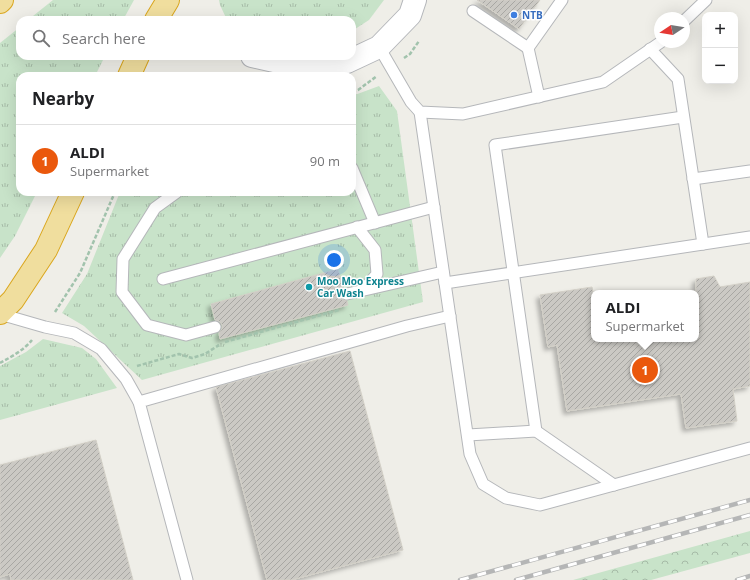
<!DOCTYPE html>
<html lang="en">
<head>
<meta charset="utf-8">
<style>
	body { margin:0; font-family:"Open Sans",sans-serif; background:#f6f6f6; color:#202124 }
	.controls { position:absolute; right:12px; top:12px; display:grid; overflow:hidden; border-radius:8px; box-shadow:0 4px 16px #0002 }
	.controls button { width:36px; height:36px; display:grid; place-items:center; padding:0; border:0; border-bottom:1px solid #e0e0e0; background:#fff; color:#202124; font:20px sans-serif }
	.compass { position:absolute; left:654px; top:12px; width:36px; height:36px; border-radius:50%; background:#fff; box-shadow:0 4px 16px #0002; rotate:258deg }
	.you { position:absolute; left:334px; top:260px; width:14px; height:14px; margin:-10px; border:3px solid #fff; border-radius:50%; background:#1a73e8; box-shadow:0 0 0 6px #1a73e833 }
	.badge { display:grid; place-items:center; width:26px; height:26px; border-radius:50%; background:#ea580c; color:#fff; font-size:13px; font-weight:700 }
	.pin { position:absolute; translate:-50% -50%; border:2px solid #fff; box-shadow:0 1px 4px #0006 }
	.popup { position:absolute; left:591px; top:290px; width:108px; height:52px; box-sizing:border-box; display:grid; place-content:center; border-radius:8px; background:#fff; filter:drop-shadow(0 1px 3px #0005); font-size:13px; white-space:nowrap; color:#757577 }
	.popup b { font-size:15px; color:#202124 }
	.popup::after { content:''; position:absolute; left:50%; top:100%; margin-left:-8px; border:8px solid transparent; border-top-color:#fff }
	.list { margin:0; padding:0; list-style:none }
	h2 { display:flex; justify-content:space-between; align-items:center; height:52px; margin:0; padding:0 16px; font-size:17px }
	h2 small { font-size:13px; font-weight:400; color:#757577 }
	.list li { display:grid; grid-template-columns:26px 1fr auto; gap:12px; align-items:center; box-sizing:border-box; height:72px; padding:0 16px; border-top:1px solid #e0e0e0 }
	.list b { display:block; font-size:15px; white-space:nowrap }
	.list p { margin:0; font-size:13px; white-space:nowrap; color:#757577 }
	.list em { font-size:13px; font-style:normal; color:#757577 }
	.icon { flex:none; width:22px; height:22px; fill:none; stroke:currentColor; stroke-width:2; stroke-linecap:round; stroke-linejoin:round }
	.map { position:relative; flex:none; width:750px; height:580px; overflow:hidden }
	.search { position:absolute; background:#fff; box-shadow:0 4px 16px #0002; left:16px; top:16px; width:340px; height:44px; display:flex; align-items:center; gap:10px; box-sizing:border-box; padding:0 14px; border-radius:12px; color:#757577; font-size:15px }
	.panel { position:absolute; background:#fff; box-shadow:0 4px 16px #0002; left:16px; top:72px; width:340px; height:124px; border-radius:12px }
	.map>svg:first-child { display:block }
	.grass { fill:url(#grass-tufts) }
	.forest { fill:url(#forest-crowns) }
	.building { fill:url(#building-hatch); stroke:#d3d0c7; filter:url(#shadow) }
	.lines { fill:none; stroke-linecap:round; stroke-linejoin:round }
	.lane-casing { stroke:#b5b7ba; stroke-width:13 }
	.secondary-casing { stroke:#b4b6ba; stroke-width:24 }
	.highway-casing { stroke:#daa61d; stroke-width:24 }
	.path { stroke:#a2c3ad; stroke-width:2.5; stroke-dasharray:4 2; stroke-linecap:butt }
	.lane { stroke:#fff; stroke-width:11 }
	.secondary { stroke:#fff; stroke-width:22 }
	.highway { stroke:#f0de9e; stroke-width:22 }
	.rail-casing { stroke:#b5b6b6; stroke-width:4.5 }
	.rail { stroke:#fff; stroke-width:3; stroke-dasharray:9; stroke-linecap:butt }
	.shop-dot { fill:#3f7fe0; stroke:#fff; stroke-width:1.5 }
	.culture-dot { fill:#0f9aa8; stroke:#fff; stroke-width:1.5 }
	.labels { text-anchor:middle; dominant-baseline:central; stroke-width:3; stroke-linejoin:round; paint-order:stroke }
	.shop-label { font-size:10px; font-weight:bold; fill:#366cbe; stroke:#fff; text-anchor:start }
	.culture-label { font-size:10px; font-weight:bold; fill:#0d838f; stroke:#fff; text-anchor:start }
</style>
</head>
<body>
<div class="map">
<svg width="750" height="580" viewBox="0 0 750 580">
	<defs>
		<pattern id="grass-tufts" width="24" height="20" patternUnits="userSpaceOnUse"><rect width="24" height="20" fill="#c8e3c9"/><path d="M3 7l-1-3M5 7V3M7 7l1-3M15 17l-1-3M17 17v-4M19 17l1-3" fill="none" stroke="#a6bba7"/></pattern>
		<pattern id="forest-crowns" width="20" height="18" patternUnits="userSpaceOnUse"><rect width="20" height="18" fill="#c8e3c9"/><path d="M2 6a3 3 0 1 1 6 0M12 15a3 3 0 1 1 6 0" fill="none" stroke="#a6bba7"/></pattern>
		<pattern id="building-hatch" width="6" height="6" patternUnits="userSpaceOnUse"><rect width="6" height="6" fill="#cbc9c4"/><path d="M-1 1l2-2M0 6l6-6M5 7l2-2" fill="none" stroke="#a8a7a3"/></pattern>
		<filter id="shadow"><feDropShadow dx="-3.5" dy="3.5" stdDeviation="2" flood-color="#0004"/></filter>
	</defs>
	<rect width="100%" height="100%" fill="#efeee8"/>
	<g class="grass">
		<path d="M 53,0 L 134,0 L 123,20 L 28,20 Z"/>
		<path d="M 219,0 L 384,0 L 369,20 L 352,31 L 352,20 L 227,20 L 220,5 Z"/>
		<path d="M 20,27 L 20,56 L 105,56 L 95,76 L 20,76 L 20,192 L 37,192 L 15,236 L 0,258 L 0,43 Z"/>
		<path d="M 379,86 L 397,111 L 423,302 L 142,380 L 84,326 L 62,313 L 87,274 L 120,192 L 352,192 L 352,96 Z"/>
		<path d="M 43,339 L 82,348 L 96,359 L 117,388 L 0,420 L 0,366 L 26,352 Z"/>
	</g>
	<path class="forest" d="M 750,531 L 750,553 L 651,580 L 573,580 Z"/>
	<g class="building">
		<path d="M 477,0 L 540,0 L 519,29 Z"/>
		<path d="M 338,269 L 343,288 L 340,292 L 340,296 L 342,299 L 347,301 L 348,305 L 220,339 L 219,333 L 222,329 L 222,325 L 220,322 L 215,320 L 211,304 Z"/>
		<path d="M 714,276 L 720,287 L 750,282 L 750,386 L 733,389 L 737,421 L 686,428 L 681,394 L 567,411 L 557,345 L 548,347 L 540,295 L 592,287 L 594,298 L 594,339 L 696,339 L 696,279 Z"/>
		<path d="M 350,351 L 403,550 L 291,580 L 267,580 L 216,387 Z"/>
		<path d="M 96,440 L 133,580 L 11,580 L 10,574 L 0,577 L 0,465 Z"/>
	</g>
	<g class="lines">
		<defs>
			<g id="lane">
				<path d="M 473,11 L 528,48"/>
				<path d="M 684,21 L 706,0"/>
				<path d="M 379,47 L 411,102 L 420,112 L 463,114 L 603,82 L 661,42"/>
				<path d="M 650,49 L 678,79 L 703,244"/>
				<path d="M 539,97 L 528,48 L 562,0"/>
				<path d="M 420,112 L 470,454 L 483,484 L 506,498 L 540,505 L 750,448"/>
				<path d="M 352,168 L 375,223"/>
				<path d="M 693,179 L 750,171"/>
				<path d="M 177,192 L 155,208 L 123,259 L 122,292 L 147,325 L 186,335 L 215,327"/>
				<path d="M 357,227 L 375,250 L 377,274 L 363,290"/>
				<path d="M 163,279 L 434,207"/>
				<path d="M 445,283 L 750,237"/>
				<path d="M 347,294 L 443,272"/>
				<path d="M 0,314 L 45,327 L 74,333 L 101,349 L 126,379 L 139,402"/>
				<path d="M 536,431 L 495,145 L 683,117"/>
				<path d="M 468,435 L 536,431 L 614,485"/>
				<path d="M 187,580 L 139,402 L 407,326 L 450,316"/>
			</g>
			<path id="secondary" d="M 252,56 L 305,68 L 347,62 L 379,47 L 410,15 L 415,0"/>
			<g id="highway">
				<path d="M 0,2 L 2,0"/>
				<path d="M 156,20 L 168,0"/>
				<path d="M 129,76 L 138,56"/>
				<path d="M 0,313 L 13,300 L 46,250 L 73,192"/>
			</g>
		</defs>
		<use href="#lane" class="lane-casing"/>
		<use href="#secondary" class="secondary-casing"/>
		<use href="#highway" class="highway-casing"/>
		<g class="path">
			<path d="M 404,58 L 410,54 L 419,41"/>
			<path d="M 352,91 L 358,90 L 377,76"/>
			<path d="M 55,312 L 80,273 L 115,192"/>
			<path d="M 225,342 L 339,310"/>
			<path d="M 0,363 C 11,357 24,350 32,340"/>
			<path d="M 137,366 L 179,354 L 192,358 L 205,354 L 219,345"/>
		</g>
		<use href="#lane" class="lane"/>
		<use href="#secondary" class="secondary"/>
		<use href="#highway" class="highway"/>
		<defs>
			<g id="rail">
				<path d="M 460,580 L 750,500"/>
				<path d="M 516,580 L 750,515"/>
				<path d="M 737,580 L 750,576"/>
			</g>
		</defs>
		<use href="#rail" class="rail-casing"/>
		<use href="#rail" class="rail"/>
	</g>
	<circle class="shop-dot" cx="514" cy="15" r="4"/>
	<circle class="culture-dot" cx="309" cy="287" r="4"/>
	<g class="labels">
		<g class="shop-label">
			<text x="522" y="15">NTB</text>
		</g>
		<g class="culture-label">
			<text x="317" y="281">Moo Moo Express<tspan x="317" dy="12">Car Wash</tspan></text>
		</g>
	</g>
</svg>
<div class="controls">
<button>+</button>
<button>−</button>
</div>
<svg class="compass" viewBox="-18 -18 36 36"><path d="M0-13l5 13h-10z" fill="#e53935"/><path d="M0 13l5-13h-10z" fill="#757577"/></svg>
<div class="you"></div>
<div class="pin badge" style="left:645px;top:370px">1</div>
<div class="popup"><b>ALDI</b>Supermarket</div>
<div class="search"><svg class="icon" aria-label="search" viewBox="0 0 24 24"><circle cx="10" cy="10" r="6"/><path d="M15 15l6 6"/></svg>Search here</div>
<section class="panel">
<h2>Nearby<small></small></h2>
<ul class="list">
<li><span class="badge">1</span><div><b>ALDI</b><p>Supermarket</p></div><em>90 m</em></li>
</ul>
</section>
</div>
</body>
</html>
